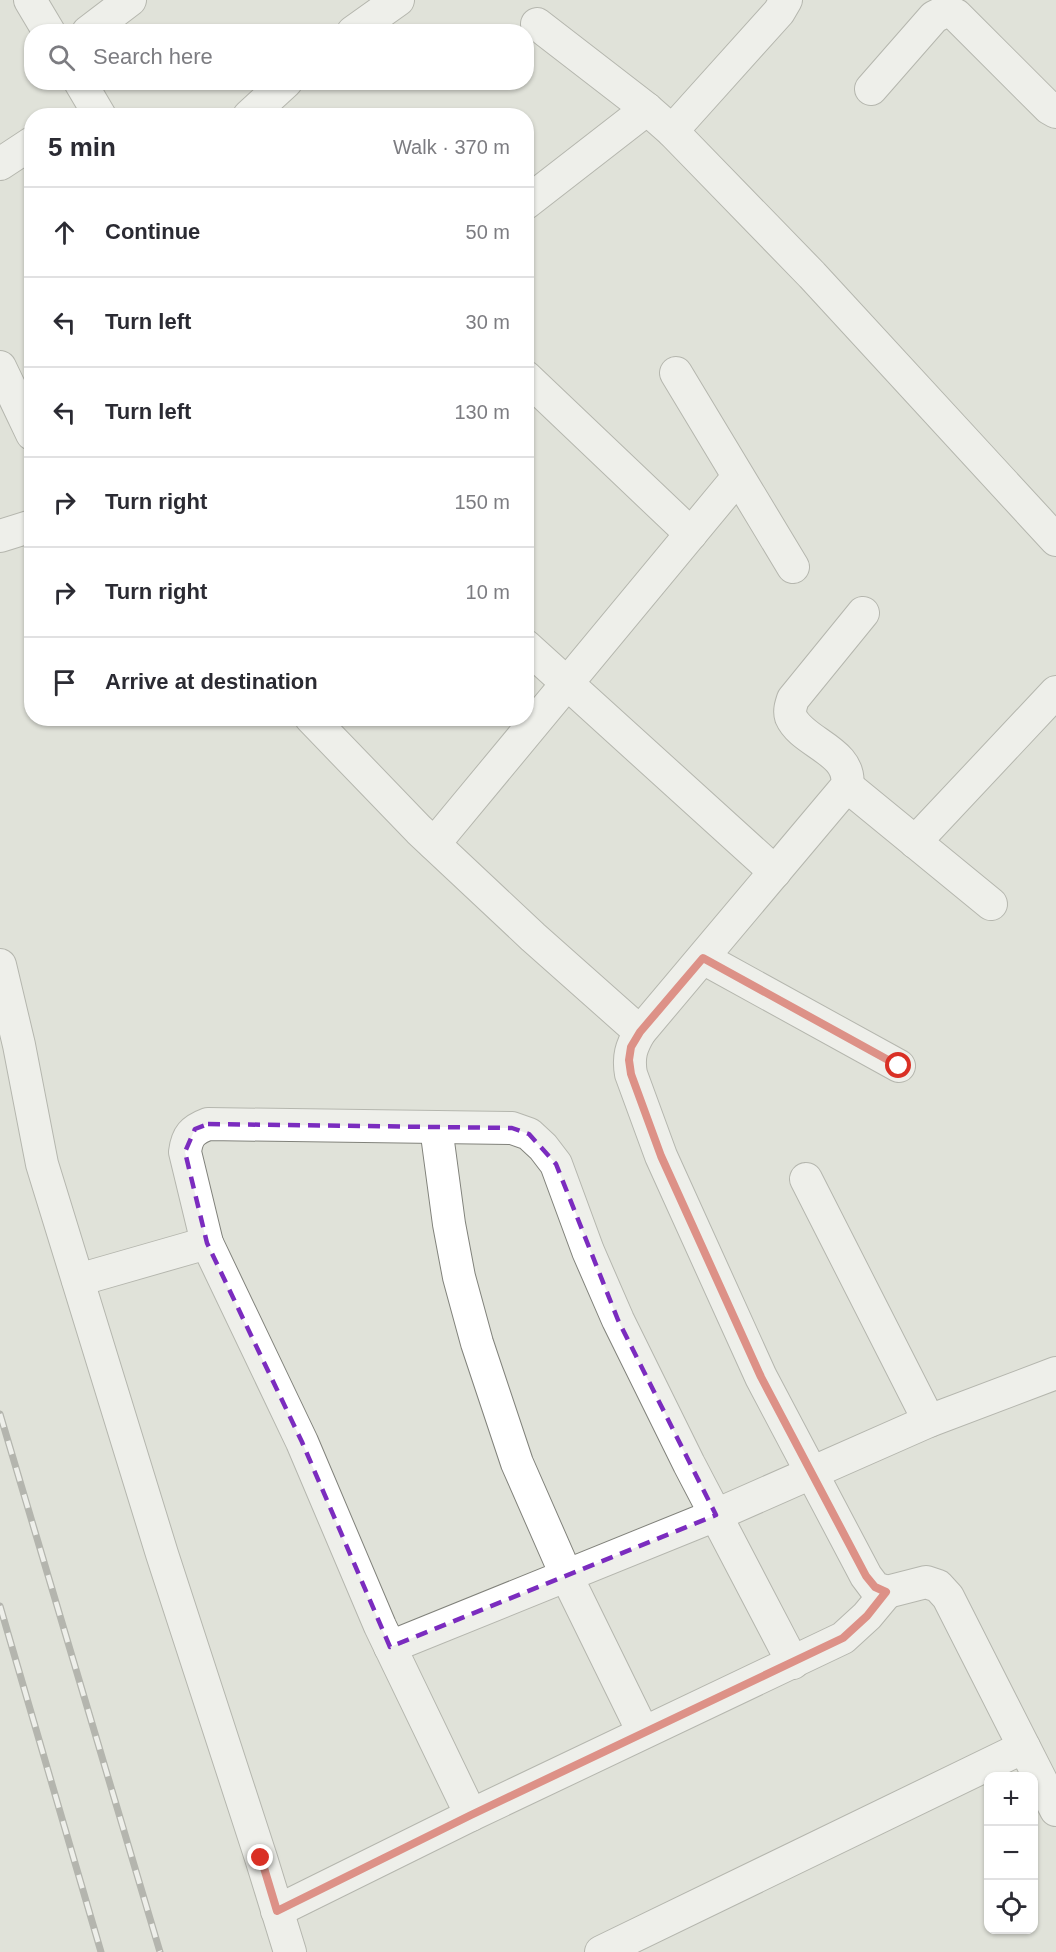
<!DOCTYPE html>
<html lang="en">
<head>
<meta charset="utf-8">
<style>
	body { margin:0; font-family:Helvetica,sans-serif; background:#f7f7f7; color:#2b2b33 }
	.controls { position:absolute; right:18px; bottom:18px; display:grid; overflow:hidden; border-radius:12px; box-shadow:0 2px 4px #0004 }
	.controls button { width:54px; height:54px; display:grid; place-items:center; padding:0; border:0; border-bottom:2px solid #e1e1e2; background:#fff; color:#2b2b33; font:30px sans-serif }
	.stop { position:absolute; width:18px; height:18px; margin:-14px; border:4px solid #d93025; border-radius:50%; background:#fff }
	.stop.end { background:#d93025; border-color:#fff; box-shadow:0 2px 6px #0008 }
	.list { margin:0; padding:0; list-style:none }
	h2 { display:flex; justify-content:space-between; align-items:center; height:78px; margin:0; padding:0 24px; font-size:26px }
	h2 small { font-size:20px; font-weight:400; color:#7c7c81 }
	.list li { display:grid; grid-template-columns:39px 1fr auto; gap:18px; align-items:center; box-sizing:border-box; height:90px; padding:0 24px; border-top:2px solid #e1e1e2 }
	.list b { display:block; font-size:22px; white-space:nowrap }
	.list em { font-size:20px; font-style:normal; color:#7c7c81 }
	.icon { flex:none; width:33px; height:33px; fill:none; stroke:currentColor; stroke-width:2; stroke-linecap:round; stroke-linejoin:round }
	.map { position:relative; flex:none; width:1056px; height:1952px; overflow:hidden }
	.search { position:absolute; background:#fff; box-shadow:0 2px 4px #0004; left:24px; top:24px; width:510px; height:66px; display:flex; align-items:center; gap:15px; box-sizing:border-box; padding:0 21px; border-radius:24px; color:#7c7c81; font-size:22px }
	.panel { position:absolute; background:#fff; box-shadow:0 2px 4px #0004; left:24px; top:108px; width:510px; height:618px; border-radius:24px }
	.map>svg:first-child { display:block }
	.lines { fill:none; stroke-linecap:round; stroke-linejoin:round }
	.street-casing { stroke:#81827b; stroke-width:34 }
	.street { stroke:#fff; stroke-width:32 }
	.rail-casing { stroke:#7e7f7a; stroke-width:7 }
	.rail { stroke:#fff; stroke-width:4.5; stroke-dasharray:14; stroke-linecap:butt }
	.route { stroke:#d93025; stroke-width:8 }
	.marked { fill:none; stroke:#7b2cbf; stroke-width:4.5; stroke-dasharray:12 8; stroke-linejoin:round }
</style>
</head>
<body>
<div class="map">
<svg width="1056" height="1952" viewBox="0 0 1056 1952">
	<rect width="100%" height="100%" fill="#e0e2d9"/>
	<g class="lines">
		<defs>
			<g id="street">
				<path d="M 30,0 L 49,32"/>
				<path d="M 537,24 L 647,109 L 672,131 L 812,275 L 1056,540"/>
				<path d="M 88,32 L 130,0"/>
				<path d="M 353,32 L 398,0"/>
				<path d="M 80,82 L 100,116"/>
				<path d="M 871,89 L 934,17 L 946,11 L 956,15 L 1049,108 L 1056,112"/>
				<path d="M 249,116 L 286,82"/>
				<path d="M 672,131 L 779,12 L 786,0"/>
				<path d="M 0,164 L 32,143"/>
				<path d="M 526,203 L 647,109"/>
				<path d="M 0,367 L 32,434"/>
				<path d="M 676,373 L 793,567"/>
				<path d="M 526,377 L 691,534"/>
				<path d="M 0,536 L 32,526"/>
				<path d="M 863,613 L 793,699 C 791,705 789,711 791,717 C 802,743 853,751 847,786 L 640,1032 C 631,1047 628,1057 631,1074 L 661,1156 L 761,1377 L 866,1576 L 875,1588 L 887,1592 L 926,1582 L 938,1586 L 948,1597 L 1056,1810"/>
				<path d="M 526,646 L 775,872"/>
				<path d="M 311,718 L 419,830 L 533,937 L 640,1032"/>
				<path d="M 847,786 L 991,904"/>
				<path d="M 915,842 L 1056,692"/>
				<path d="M 434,844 L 738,477"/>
				<path d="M 703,958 L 899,1066"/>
				<path d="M 0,965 L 19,1045 L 42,1164 L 162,1554 L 261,1858 L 290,1952"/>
				<path d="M 436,1127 L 449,1224 L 459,1277 L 477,1343 L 517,1463 L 567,1577 L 643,1732"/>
				<path d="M 806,1179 L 929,1421"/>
				<path d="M 78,1280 L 207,1243"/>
				<path d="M 390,1647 L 716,1515 L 929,1421 L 1056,1373"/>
				<path d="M 471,1815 L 380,1626 L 302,1442 L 207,1243 L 185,1152 C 187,1136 192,1130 208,1124 L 512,1128 L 529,1134 L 543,1147 L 556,1164 L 588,1251 L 618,1320 L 689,1464 L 793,1663"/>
				<path d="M 277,1911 L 471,1815 L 843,1638 L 867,1616 L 887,1592"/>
				<path d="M 601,1952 L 1024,1747"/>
			</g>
		</defs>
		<use href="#street" class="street-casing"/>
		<use href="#street" class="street"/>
		<defs>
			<g id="rail">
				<path d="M 0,1414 L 160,1952"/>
				<path d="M 0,1606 L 101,1952"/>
			</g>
		</defs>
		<use href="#rail" class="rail-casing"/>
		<use href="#rail" class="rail"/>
	</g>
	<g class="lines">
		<path class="route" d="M 261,1858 L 277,1911 L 471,1815 L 843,1638 L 867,1616 L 886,1592 L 875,1587 L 866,1576 L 761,1377 L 661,1156 L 631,1074 L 629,1060 L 631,1047 L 640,1032 L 703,958 L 899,1066"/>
	</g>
	<path d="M0 0H1056V1952H0ZM 208,1124 L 512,1128 L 529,1134 L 556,1164 L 618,1320 L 716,1515 L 390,1647 L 302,1442 L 207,1243 L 185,1152 L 195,1129 Z" fill="#e0e2d9" fill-opacity=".55" fill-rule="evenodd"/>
	<path class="marked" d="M 208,1124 L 512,1128 L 529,1134 L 556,1164 L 618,1320 L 716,1515 L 390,1647 L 302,1442 L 207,1243 L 185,1152 L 195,1129 Z"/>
</svg>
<div class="controls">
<button>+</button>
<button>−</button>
<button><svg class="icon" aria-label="locate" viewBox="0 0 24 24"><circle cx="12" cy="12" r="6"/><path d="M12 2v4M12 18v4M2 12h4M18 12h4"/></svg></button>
</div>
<div class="stop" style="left:899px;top:1066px"></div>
<div class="stop end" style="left:261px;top:1858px"></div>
<div class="search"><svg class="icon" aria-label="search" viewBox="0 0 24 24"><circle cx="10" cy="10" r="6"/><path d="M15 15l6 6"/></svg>Search here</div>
<section class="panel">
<h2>5 min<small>Walk · 370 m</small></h2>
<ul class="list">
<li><svg class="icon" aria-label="ahead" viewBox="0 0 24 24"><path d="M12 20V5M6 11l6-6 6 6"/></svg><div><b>Continue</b></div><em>50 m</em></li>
<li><svg class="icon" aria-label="left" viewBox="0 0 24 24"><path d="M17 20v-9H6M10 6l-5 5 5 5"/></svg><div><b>Turn left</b></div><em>30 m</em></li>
<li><svg class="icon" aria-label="left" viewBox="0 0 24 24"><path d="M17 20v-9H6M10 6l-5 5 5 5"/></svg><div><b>Turn left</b></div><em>130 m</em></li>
<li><svg class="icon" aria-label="right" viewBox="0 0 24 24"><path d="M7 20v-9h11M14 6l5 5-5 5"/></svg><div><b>Turn right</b></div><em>150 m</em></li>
<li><svg class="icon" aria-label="right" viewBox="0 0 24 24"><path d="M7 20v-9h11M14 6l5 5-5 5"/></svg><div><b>Turn right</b></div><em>10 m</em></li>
<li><svg class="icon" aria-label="arrive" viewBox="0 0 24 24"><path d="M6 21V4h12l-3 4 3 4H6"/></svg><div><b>Arrive at destination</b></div></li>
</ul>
</section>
</div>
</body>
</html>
